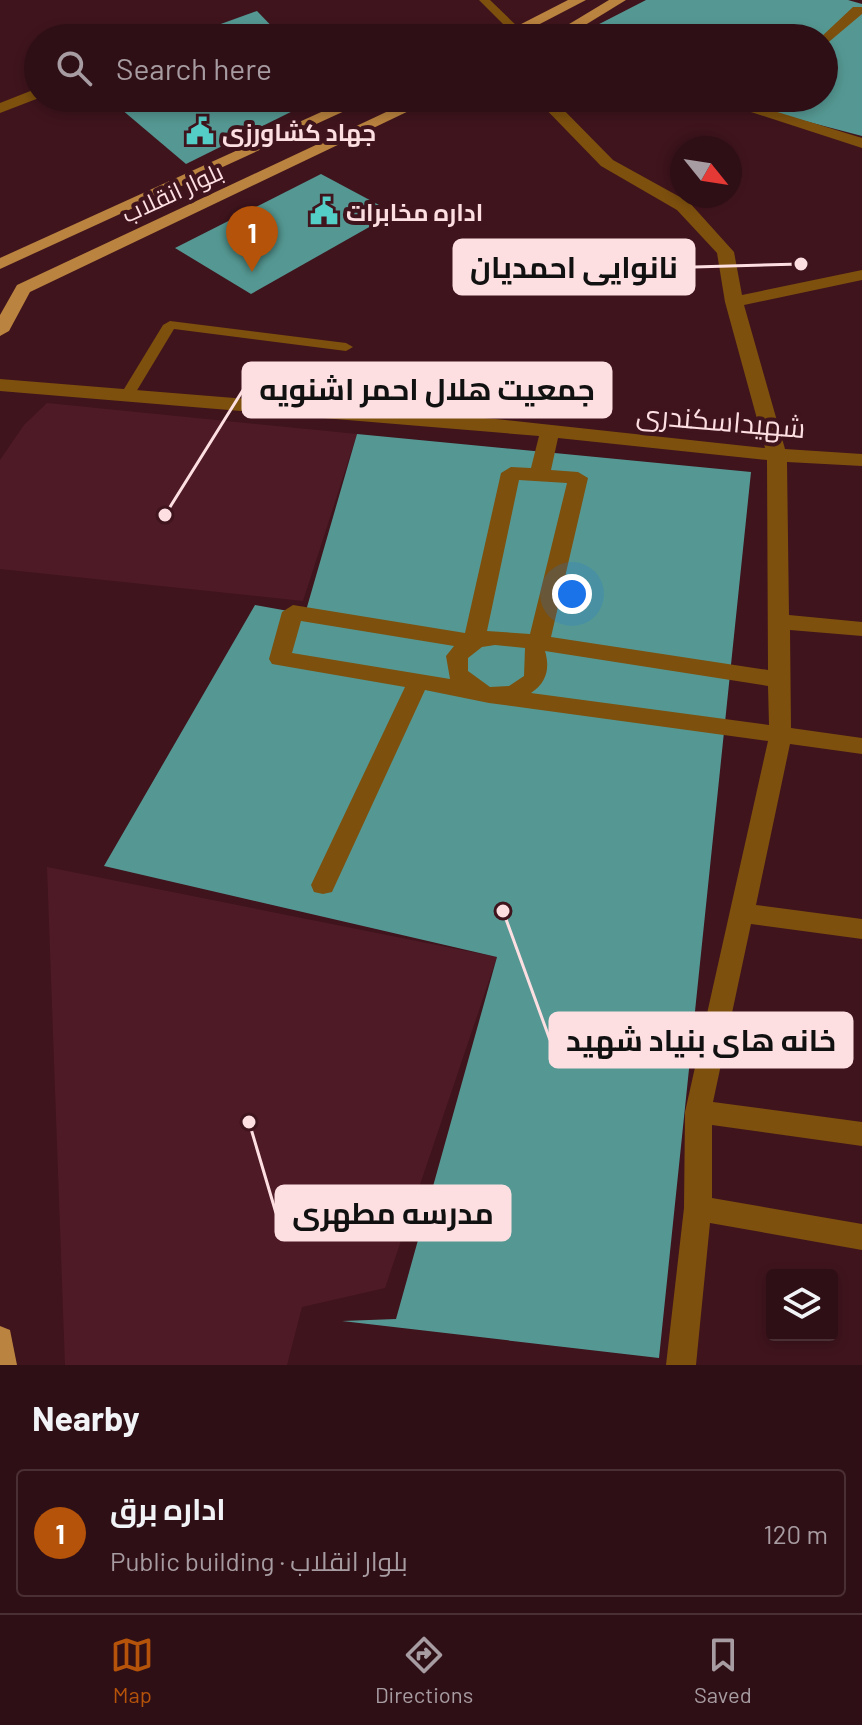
<!DOCTYPE html>
<html lang="en">
<head>
<meta charset="utf-8">
<style>
	body { margin:0; font-family:Barlow,Cairo,sans-serif; background:#37181f; color:#f1f3f6 }
	.controls { position:absolute; right:24px; bottom:24px; display:grid; overflow:hidden; border-radius:8px; box-shadow:0 4px 12px #0003 }
	.controls button { width:72px; height:72px; display:grid; place-items:center; padding:0; border:0; border-bottom:2px solid #4a2f35; background:#2f0f16; color:#f1f3f6; font:40px sans-serif }
	.compass { position:absolute; left:670px; top:136px; width:72px; height:72px; border-radius:50%; background:#2f0f16; box-shadow:0 4px 12px #0003; rotate:120deg }
	.you { position:absolute; left:572px; top:594px; width:28px; height:28px; margin:-20px; border:6px solid #fff; border-radius:50%; background:#1a73e8; box-shadow:0 0 0 12px #1a73e833 }
	.badge { display:grid; place-items:center; width:52px; height:52px; border-radius:50%; background:#b45309; color:#fff; font-size:26px; font-weight:700 }
	.pin { position:absolute; translate:-50% -66px; filter:drop-shadow(0 2px 4px #0008) }
	.pin::after { content:''; position:absolute; top:42px; width:28px; height:24px; background:inherit; clip-path:polygon(0 0,100% 0,50% 100%) }
	.list { margin:0; padding:0; list-style:none }
	h2 { display:flex; justify-content:space-between; align-items:center; height:104px; margin:0; padding:0 32px; font-size:34px }
	h2 small { font-size:26px; font-weight:400; color:#a79ca1 }
	.list li { display:grid; grid-template-columns:52px 1fr auto; gap:24px; align-items:center; box-sizing:border-box; height:128px; margin:0 16px 16px; padding:0 16px; border:2px solid #4a2f35; border-radius:8px }
	.list b { display:block; font-size:30px; white-space:nowrap }
	.list p { margin:0; font-size:26px; white-space:nowrap; color:#a79ca1 }
	.list em { font-size:26px; font-style:normal; color:#a79ca1 }
	.icon { flex:none; width:44px; height:44px; fill:none; stroke:currentColor; stroke-width:2; stroke-linecap:round; stroke-linejoin:round }
	.map { position:relative; flex:none; width:862px; height:1365px; overflow:hidden }
	.search { position:absolute; background:#2f0f16; box-shadow:0 4px 12px #0003; left:24px; right:24px; top:24px; height:88px; display:flex; align-items:center; gap:20px; box-sizing:border-box; padding:0 28px; border-radius:44px; color:#a79ca1; font-size:30px }
	.sheet { height:248px; background:#2f0f16 }
	nav { display:flex; justify-content:space-around; align-items:center; box-sizing:border-box; height:112px; border-top:2px solid #4a2f35; background:#2f0f16; font-size:22px; color:#a79ca1 }
	nav a { display:grid; justify-items:center; gap:4px }
	nav .on { color:#b45309 }
	.map>svg:first-child { display:block }
	.built { fill:#4e1a26 }
	.building { fill:#559893 }
	.lines { fill:none; stroke-linecap:round; stroke-linejoin:round }
	.service { fill:#7d500e; fill-rule:evenodd }
	.minor { fill:#7d500e; fill-rule:evenodd }
	.primary { fill:#ba833f; fill-rule:evenodd }
	.labels { text-anchor:middle; dominant-baseline:central; stroke-width:8; stroke-linejoin:round; paint-order:stroke }
	.far-poi-label { font-size:24px; font-weight:bold; fill:#fddfe2; stroke:#3f141d; text-anchor:start }
	.far-street-label { font-size:24px; fill:#fddfe2; stroke:#3f141d }
	.street-label { font-size:28px; fill:#fddfe2; stroke:#3f141d }
	.leader { fill:none; stroke:#fddfe2; stroke-width:3 }
	.callout-dot { fill:#fddfe2; stroke:#3f141d; stroke-width:3 }
	.callout { fill:#fddfe2; stroke:#fddfe2; stroke-width:3 }
	.callout-label { font-size:30px; text-anchor:middle; font-weight:bold; fill:#111 }
</style>
</head>
<body>
<div class="map">
<svg width="862" height="1365" viewBox="0 0 862 1365">
	<rect width="100%" height="100%" fill="#3f141d"/>
	<g class="built">
		<path d="M 47,403 L 357,434 L 303,601 L 0,569 L 0,460 L 24,425 Z"/>
		<path d="M 47,867 L 497,957 L 385,1288 L 302,1307 L 287,1365 L 65,1365 Z"/>
	</g>
	<g class="building">
		<path d="M 646,0 L 848,0 L 862,4 L 862,136 L 721,99 L 824,98 L 824,38 L 572,38 Z"/>
		<path d="M 257,11 L 283,38 L 182,38 Z"/>
		<path d="M 108,98 L 319,98 L 186,164 Z"/>
		<path d="M 321,174 L 394,213 L 251,294 L 175,248 Z"/>
		<path d="M 357,434 L 751,472 L 659,1358 L 342,1321 L 396,1319 L 497,957 L 104,866 L 255,605 L 305,614 Z"/>
	</g>
	<g class="lines">
		<g class="service">
			<path d="M 479,0 L 490,0 L 520,29 L 520,33 L 512,33 Z"/>
			<path d="M 170,321 L 346,343 L 353,347 L 346,351 L 174,329 L 133,397 L 123,397 L 121,394 L 163,325 Z"/>
		</g>
		<g class="minor">
			<path d="M 853,7 L 862,7 L 862,14 L 824,46 L 824,38 L 820,38 Z"/>
			<path d="M 574,23 L 622,35 L 624,38 L 600,38 L 569,30 L 569,24 Z"/>
			<path d="M 516,27 L 537,35 L 539,38 L 511,34 L 511,28 Z"/>
			<path d="M 38,88 L 39,98 L 0,113 L 0,103 Z"/>
			<path d="M 535,98 L 552,98 L 613,160 L 689,202 L 734,252 L 742,295 L 862,270 L 862,280 L 744,305 L 785,449 L 862,454 L 862,466 L 787,462 L 789,615 L 862,622 L 862,636 L 790,630 L 791,728 L 862,738 L 862,754 L 790,744 L 756,905 L 862,919 L 862,939 L 751,924 L 713,1102 L 862,1122 L 862,1146 L 712,1125 L 712,1198 L 862,1224 L 862,1250 L 710,1223 L 696,1365 L 666,1365 L 684,1208 L 685,1112 L 768,741 L 489,703 L 425,690 L 332,892 L 323,894 L 314,892 L 311,885 L 405,687 L 272,664 L 269,659 L 282,612 L 293,605 L 465,633 L 501,473 L 511,467 L 531,468 L 539,436 L 0,391 L 0,379 L 496,419 L 765,448 L 725,302 L 717,253 L 677,210 L 601,166 ZM 558,438 L 767,460 L 768,670 L 551,637 L 588,478 L 578,472 L 551,470 ZM 519,480 L 567,483 L 530,634 L 487,631 ZM 301,621 L 454,646 L 446,656 L 450,679 L 292,653 ZM 495,645 L 525,648 L 524,676 L 509,686 L 490,687 L 468,671 L 468,658 L 482,647 ZM 545,651 L 768,686 L 769,725 L 531,693 C 547,682 550,668 545,651 Z"/>
			<path d="M 708,98 L 732,98 L 862,138 L 862,148 Z"/>
		</g>
		<g class="primary">
			<path d="M 568,0 L 586,0 L 513,38 L 494,38 Z"/>
			<path d="M 609,0 L 626,0 L 564,38 L 546,38 Z"/>
			<path d="M 352,98 L 373,98 L 0,269 L 0,258 Z"/>
			<path d="M 416,98 L 436,98 L 30,292 L 9,331 L 0,336 L 0,315 L 17,285 Z"/>
			<path d="M 0,1326 L 10,1330 L 17,1365 L 0,1365 Z"/>
		</g>
	</g>
	<defs>
		<symbol id="civic-bare" viewBox="-9 -9 18 18"><path d="M-.6-6.5H3V-4.5H.6V-3L4-1V1h2V6H-6V1h2V-1L-.6-3ZM-1.2 2.5V6h2.4V2.5Z" fill="#54cdc7" stroke="#3f141d" stroke-width="2.5" paint-order="stroke"/></symbol>
	</defs>
	<g fill-rule="evenodd">
		<use href="#civic-bare" x="180" y="111" width="40" height="40"/>
		<use href="#civic-bare" x="304" y="191" width="40" height="40"/>
	</g>
	<g class="labels">
		<g class="far-poi-label">
			<text x="222" y="131">جهاد کشاورزی</text>
			<text x="346" y="211">اداره مخابرات</text>
		</g>
		<g class="far-street-label">
			<text transform="translate(172 192) rotate(-25)">بلوار انقلاب</text>
		</g>
		<g class="street-label">
			<text transform="translate(721 420) rotate(5)">شهیداسکندری</text>
		</g>
	</g>
	<path class="leader" d="M801 264L694 267M165 515L243 390M503 911L550 1040M249 1122L276 1213"/>
	<g class="callout-dot">
		<circle cx="801" cy="264" r="8"/>
		<circle cx="165" cy="515" r="8"/>
		<circle cx="503" cy="911" r="8"/>
		<circle cx="249" cy="1122" r="8"/>
	</g>
	<g class="callout">
		<rect x="454" y="240" width="240" height="54" rx="8"/>
		<rect x="243" y="363" width="368" height="54" rx="8"/>
		<rect x="550" y="1013" width="302" height="54" rx="8"/>
		<rect x="276" y="1186" width="234" height="54" rx="8"/>
	</g>
	<g class="callout-label">
		<text x="574" y="278">نانوایی احمدیان</text>
		<text x="427" y="400">جمعیت هلال احمر اشنویه</text>
		<text x="701" y="1051">خانه های بنیاد شهید</text>
		<text x="393" y="1224">مدرسه مطهری</text>
	</g>
</svg>
<div class="controls">
<button><svg class="icon" aria-label="layers" viewBox="0 0 24 24"><path d="M12 4l9 5-9 5-9-5zM3 14l9 5 9-5"/></svg></button>
</div>
<svg class="compass" viewBox="-18 -18 36 36"><path d="M0-13l5 13h-10z" fill="#e53935"/><path d="M0 13l5-13h-10z" fill="#a79ca1"/></svg>
<div class="you"></div>
<div class="pin badge" style="left:252px;top:272px">1</div>
<div class="search"><svg class="icon" aria-label="search" viewBox="0 0 24 24"><circle cx="10" cy="10" r="6"/><path d="M15 15l6 6"/></svg>Search here</div>
</div>
<section class="sheet">
<h2>Nearby<small></small></h2>
<ul class="list">
<li><span class="badge">1</span><div><b>اداره برق</b><p>Public building · بلوار انقلاب</p></div><em>120 m</em></li>
</ul>
</section>
<nav>
<a class="on"><svg class="icon" aria-label="map" viewBox="0 0 24 24"><path d="M3 6l6-2 6 2 6-2v14l-6 2-6-2-6 2zM9 4v14M15 6v14"/></svg>Map</a>
<a><svg class="icon" aria-label="directions" viewBox="0 0 24 24"><path d="M12 3l9 9-9 9-9-9zM9 14v-3h6M13 9l2 2-2 2"/></svg>Directions</a>
<a><svg class="icon" aria-label="saved" viewBox="0 0 24 24"><path d="M7 4h10v16l-5-4-5 4z"/></svg>Saved</a>
</nav>
</body>
</html>
